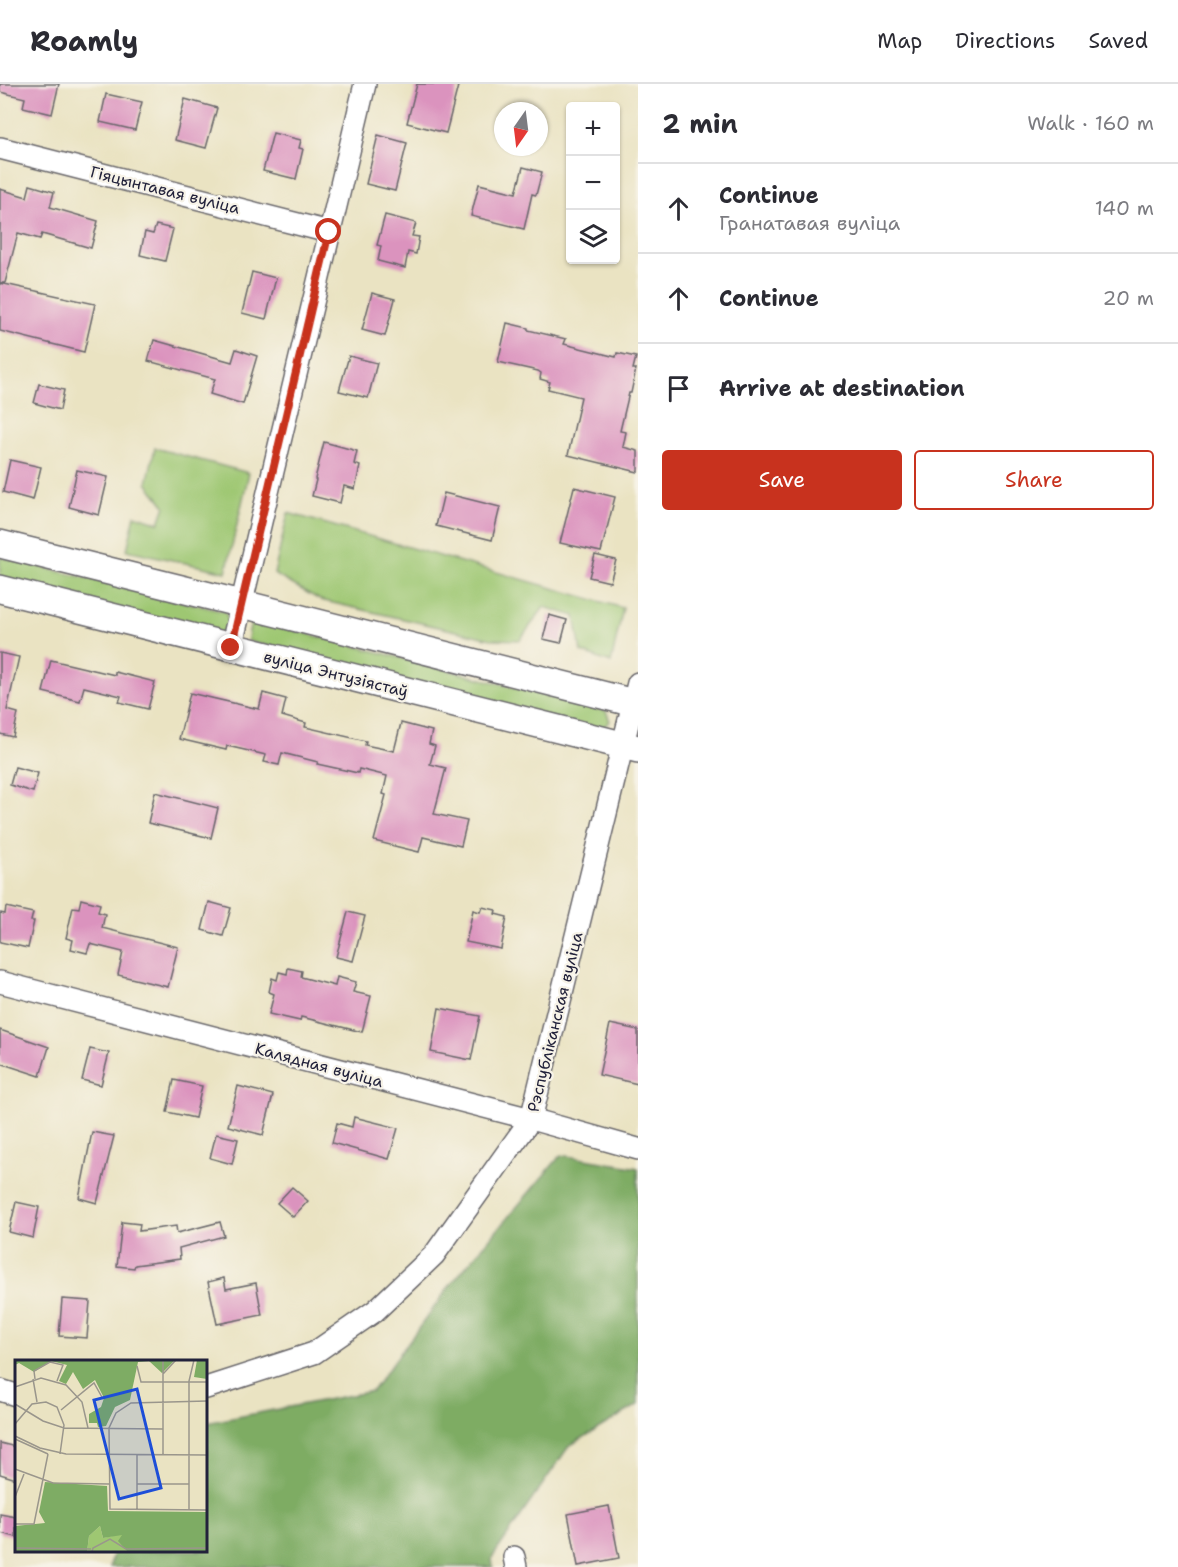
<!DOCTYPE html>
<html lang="en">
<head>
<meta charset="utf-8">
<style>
	body { margin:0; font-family:"Shantell Sans",sans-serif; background:#f7f7f7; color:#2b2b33 }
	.controls { position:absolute; right:18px; top:18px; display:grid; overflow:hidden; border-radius:6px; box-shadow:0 2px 4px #0004 }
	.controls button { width:54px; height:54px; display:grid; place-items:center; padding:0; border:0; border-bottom:2px solid #e1e1e2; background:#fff; color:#2b2b33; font:30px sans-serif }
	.compass { position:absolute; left:494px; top:18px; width:54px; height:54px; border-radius:50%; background:#fff; box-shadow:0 2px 4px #0004; rotate:194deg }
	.stop { position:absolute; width:18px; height:18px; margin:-14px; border:4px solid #c8321e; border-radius:50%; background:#fff }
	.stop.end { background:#c8321e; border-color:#fff; box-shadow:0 2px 6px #0008 }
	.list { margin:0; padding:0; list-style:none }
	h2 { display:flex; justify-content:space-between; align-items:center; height:78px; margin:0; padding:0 24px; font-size:26px }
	h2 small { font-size:20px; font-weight:400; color:#7c7c81 }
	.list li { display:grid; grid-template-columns:39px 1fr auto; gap:18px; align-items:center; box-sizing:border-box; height:90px; padding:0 24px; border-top:2px solid #e1e1e2 }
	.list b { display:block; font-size:22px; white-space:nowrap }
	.list p { margin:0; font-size:20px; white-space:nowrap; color:#7c7c81 }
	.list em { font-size:20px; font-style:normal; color:#7c7c81 }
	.actions { display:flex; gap:12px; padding:18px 24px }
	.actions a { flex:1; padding:14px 0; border:2px solid #c8321e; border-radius:6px; text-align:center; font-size:21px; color:#c8321e }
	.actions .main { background:#c8321e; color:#fff }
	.icon { flex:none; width:33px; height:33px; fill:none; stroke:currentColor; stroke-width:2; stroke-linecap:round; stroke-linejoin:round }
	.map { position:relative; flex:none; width:638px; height:1483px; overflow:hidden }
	header { display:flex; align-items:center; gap:36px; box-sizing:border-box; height:84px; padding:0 30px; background:#fff; border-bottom:2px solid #e1e1e2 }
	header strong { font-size:28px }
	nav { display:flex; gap:33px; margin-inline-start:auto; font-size:21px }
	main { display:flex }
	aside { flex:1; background:#fff }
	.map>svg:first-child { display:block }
	.green { fill:#9ec772; stroke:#607456; stroke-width:1.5 }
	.forest { fill:#7eac64; stroke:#506750; stroke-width:1.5 }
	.building { fill:#db93be }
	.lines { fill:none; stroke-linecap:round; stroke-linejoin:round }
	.minor-casing { stroke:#68666a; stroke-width:24 }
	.tertiary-casing { stroke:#68666a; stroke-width:30 }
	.minor { stroke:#fff; stroke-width:21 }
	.tertiary { stroke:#fff; stroke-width:27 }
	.route { stroke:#c8321e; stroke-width:8 }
	.labels { text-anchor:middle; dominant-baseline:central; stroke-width:4.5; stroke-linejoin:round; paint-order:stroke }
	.street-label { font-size:16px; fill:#22223b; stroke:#f7f3e8 }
	.inset-road { fill:none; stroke:#9a968c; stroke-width:1.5 }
	.view { fill:#1d4ed8; fill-opacity:0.15; stroke:#1d4ed8; stroke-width:3 }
	.inset-edge { fill:none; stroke:#22223b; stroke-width:3 }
</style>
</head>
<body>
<header>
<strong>Roamly</strong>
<nav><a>Map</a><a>Directions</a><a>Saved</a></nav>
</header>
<main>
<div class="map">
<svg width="638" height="1483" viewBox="0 0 638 1483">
	<rect width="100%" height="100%" fill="#f7f3e8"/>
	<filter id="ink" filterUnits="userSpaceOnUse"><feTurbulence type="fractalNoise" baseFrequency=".0167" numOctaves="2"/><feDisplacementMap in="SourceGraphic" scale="12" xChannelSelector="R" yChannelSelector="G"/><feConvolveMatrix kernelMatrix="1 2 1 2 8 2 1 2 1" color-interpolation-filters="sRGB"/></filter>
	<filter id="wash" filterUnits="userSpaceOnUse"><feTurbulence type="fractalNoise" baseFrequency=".008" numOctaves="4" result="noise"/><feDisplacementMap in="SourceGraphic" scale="24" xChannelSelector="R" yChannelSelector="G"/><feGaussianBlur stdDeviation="1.35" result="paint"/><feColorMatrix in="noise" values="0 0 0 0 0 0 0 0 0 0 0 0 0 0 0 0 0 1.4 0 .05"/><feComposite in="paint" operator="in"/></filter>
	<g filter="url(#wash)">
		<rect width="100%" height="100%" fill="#eae3c2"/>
		<g class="green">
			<path d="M 155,364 L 249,389 L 226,488 L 127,466 L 135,431 L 159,439 L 165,422 L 147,399 Z"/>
			<path d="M 288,429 L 623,524 L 611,579 L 581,568 L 575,532 L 544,523 L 520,556 L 491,555 L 320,516 L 274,490 Z"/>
			<path d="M 0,473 L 226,528 L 229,541 L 220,551 L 0,496 Z"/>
			<path d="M 254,536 L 606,627 L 610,637 L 600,646 L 248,557 L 249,546 Z"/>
		</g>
		<path class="forest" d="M 561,1071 L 638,1084 L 638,1321 L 569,1362 L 492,1474 L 493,1483 L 110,1483 L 113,1467 L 206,1466 L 206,1339 L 372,1307 L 452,1199 Z"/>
		<g id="blocks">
			<g class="building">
				<path d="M 0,0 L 59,0 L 52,30 L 23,23 L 25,14 L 0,8 Z"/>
				<path d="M 417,0 L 448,0 L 458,2 L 446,49 L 407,39 Z"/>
				<path d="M 106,10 L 142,18 L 135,46 L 100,38 Z"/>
				<path d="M 185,15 L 217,24 L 206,64 L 175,56 Z"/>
				<path d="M 273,49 L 301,56 L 299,64 L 303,65 L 296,95 L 263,87 Z"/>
				<path d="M 378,51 L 407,59 L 395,107 L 366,100 Z"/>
				<path d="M 523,83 L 542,88 L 536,111 L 532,110 L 524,145 L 471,132 L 479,100 L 516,109 Z"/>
				<path d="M 30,101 L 54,108 L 50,123 L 98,137 L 91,164 L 42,150 L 40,155 L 18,149 L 5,199 L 0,199 L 0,105 L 27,113 Z"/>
				<path d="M 385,131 L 416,139 L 412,152 L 419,153 L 416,170 L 408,168 L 405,184 L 378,177 L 381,162 L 377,161 Z"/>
				<path d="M 156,141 L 173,145 L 165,177 L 140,171 L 145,148 L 153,150 Z"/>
				<path d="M 252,188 L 276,194 L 266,235 L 242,229 Z"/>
				<path d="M 0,199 L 95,220 L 84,268 L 0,247 Z"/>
				<path d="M 372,209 L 395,215 L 385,252 L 362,246 Z"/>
				<path d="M 507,239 L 528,244 L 528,246 L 566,255 L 564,260 L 616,273 L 617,269 L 636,273 L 633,285 L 636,285 L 631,309 L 629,309 L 620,347 L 626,348 L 623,363 L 638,367 L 638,388 L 568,371 L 581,313 L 548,305 L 550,298 L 540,295 L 541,289 L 538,287 L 498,278 Z"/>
				<path d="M 154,256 L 232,278 L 236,265 L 257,272 L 243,320 L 210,310 L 215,295 L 148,277 Z"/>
				<path d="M 349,272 L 377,279 L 368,314 L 339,307 Z"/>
				<path d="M 39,300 L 64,306 L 60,326 L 34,319 Z"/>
				<path d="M 324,358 L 357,367 L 354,380 L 360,382 L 355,405 L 344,402 L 340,419 L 312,412 L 316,396 L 315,395 Z"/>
				<path d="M 10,376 L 41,383 L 33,416 L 3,408 Z"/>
				<path d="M 77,386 L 108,393 L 99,431 L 69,423 Z"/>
				<path d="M 574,403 L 615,413 L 601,468 L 560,459 Z"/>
				<path d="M 444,409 L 500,423 L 492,456 L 436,442 Z"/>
				<path d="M 595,471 L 616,476 L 610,498 L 589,493 Z"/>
				<path d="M 549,531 L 567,536 L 561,559 L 543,555 Z"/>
				<path d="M 0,569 L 19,573 L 7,626 L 18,629 L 13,653 L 0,650 Z"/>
				<path d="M 51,576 L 115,591 L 115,588 L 155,598 L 148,625 L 119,618 L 121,612 L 84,603 L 80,617 L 43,608 Z"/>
				<path d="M 190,609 L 259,625 L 263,609 L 286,615 L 282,632 L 306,639 L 305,643 L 366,657 L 365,661 L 394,667 L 401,639 L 432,647 L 429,660 L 435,662 L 430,680 L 446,684 L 434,730 L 467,737 L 461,762 L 423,753 L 419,768 L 374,757 L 386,711 L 383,710 L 387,692 L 359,685 L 358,689 L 317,680 L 318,678 L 282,669 L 279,681 L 264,678 L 266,671 L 227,662 L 226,666 L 179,655 Z"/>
				<path d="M 15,683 L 38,689 L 33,708 L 10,701 Z"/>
				<path d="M 155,708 L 218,724 L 211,754 L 148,739 Z"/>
				<path d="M 81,815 L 100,820 L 98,828 L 105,830 L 102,844 L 178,863 L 168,903 L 118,891 L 123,868 L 90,860 L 87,869 L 71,865 L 73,856 L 66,854 L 73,823 L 79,824 Z"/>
				<path d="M 209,818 L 231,824 L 223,852 L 202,846 Z"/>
				<path d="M 6,823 L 33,829 L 31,837 L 34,837 L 28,864 L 0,858 L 0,829 L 5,830 Z"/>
				<path d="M 482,823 L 496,826 L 495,830 L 507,833 L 501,865 L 466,858 L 473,826 L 480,828 Z"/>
				<path d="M 348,828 L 365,832 L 353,877 L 336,873 Z"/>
				<path d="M 288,884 L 302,887 L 301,893 L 335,902 L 337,893 L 356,898 L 353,908 L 371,912 L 362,948 L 301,933 L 300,937 L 269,930 L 274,910 L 269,908 L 272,894 L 277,896 L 279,888 L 287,890 Z"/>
				<path d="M 439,924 L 480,932 L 471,976 L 431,968 Z"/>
				<path d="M 610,940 L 638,946 L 638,1000 L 599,991 Z"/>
				<path d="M 0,946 L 49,963 L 40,992 L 0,979 Z"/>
				<path d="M 90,965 L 109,969 L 101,1001 L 82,996 Z"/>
				<path d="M 174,996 L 202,1002 L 195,1034 L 167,1028 Z"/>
				<path d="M 238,1002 L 273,1011 L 263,1051 L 228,1042 Z"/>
				<path d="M 354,1033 L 398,1044 L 389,1075 L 332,1059 L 337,1039 L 352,1043 Z"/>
				<path d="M 92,1048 L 114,1052 L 97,1119 L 79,1114 Z"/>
				<path d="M 216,1050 L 238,1055 L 232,1080 L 210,1074 Z"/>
				<path d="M 292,1103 L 308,1117 L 293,1133 L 277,1119 Z"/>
				<path d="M 16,1118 L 39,1123 L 33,1154 L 9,1148 Z"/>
				<path d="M 122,1138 L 140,1140 L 139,1147 L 176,1142 L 177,1149 L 220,1138 L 224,1152 L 179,1164 L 180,1175 L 135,1181 L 134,1184 L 117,1182 Z"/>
				<path d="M 224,1194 L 226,1205 L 256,1199 L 262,1231 L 217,1240 L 208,1198 Z"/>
				<path d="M 62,1215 L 90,1217 L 87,1254 L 59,1252 Z"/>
				<path d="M 0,1359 L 16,1363 L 16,1395 L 0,1390 Z"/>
				<path d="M 609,1422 L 619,1474 L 578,1482 L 568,1430 Z"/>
				<path d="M 0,1430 L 16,1433 L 16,1453 L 0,1449 Z"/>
			</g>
		</g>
	</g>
	<g filter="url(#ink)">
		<use href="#blocks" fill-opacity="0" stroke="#68666a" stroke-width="1.5"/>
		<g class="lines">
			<defs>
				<g id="minor">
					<path d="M 0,64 L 329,148"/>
					<path d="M 231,564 L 365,0"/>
					<path d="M 0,898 L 531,1035 L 638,1065"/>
					<path d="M 206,1304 L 314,1269 L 375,1227 L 434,1171 L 531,1035 L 638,599"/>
					<path d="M 0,1306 L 16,1311"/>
					<path d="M 514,1473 L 516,1483"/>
				</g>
				<g id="tertiary">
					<path d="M 0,460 L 242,520 L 638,620"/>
					<path d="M 0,505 L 638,665"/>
				</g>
			</defs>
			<use href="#minor" class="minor-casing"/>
			<use href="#tertiary" class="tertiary-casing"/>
			<use href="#minor" class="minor"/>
			<use href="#tertiary" class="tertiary"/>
		</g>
	</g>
	<g class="lines" filter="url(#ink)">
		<path class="route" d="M 231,564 L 329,148"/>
	</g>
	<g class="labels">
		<g class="street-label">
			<text transform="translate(165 106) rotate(14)">Гіяцынтавая вуліца</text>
			<text transform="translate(336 590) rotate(14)">вуліца Энтузіястаў</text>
			<text transform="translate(555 938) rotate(-76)">Рэспубліканская вуліца</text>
			<text transform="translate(319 981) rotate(15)">Калядная вуліца</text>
		</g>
	</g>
	<g transform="translate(15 1276)">
		<rect width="192" height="192" fill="#eae3c2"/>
		<path d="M 85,166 L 88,178 L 107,174 L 113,192 L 72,192 L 74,176 Z" fill="#9ec772"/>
		<path d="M 0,0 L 160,0 L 147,13 L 134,1 L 123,2 L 115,40 L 100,47 L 91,66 L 83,67 L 82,63 L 74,63 L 74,54 L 86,47 L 89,38 L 80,20 L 68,29 L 58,12 L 51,24 L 44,21 L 52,5 L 36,1 L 19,12 L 4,3 L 0,5 ZM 182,0 L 192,0 L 192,19 L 179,17 ZM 30,122 L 92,126 L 93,151 L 192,152 L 192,192 L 113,192 L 103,181 L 107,175 L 88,178 L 85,166 L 74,176 L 72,192 L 0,192 L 0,166 L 30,163 L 24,152 Z" fill="#7eac64"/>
		<path class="inset-road" d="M 148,0 L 148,95M 122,6 L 126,22 L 192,22M 148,14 L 161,0M 18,19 L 22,42M 20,19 L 19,11 L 35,2 L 48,5 L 42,21M 0,27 L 26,18 L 51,25 L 67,42 L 73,68M 192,41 L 116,43 L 101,53 L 94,68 L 95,149 L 192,150M 0,44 L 28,61 L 49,68 L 148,69M 46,50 L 79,23 L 88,39M 0,64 L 17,44 L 31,42 L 42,47 L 49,65 L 45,94M 0,76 L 25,88 L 51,94 L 192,95M 0,79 L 33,94M 122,95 L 122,150M 0,109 L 38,123 L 94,124M 122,124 L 174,124M 0,137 L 9,114M 174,150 L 174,21 L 179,0M 0,164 L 19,164 L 33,94M 0,188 L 76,189M 77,192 L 78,188 L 95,179 L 111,189 L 192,188"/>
		<path class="view" d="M 122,29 L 146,128 L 104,139 L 79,40 Z"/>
		<rect width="192" height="192" class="inset-edge"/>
	</g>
</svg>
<div class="controls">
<button>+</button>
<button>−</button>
<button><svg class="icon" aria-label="layers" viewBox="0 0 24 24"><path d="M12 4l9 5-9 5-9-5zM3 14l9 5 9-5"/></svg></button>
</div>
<svg class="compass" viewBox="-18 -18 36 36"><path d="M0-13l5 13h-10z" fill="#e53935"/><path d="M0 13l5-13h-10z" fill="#7c7c81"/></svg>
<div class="stop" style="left:329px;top:148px"></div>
<div class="stop end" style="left:231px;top:564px"></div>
</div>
<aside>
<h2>2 min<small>Walk · 160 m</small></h2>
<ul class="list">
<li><svg class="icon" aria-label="ahead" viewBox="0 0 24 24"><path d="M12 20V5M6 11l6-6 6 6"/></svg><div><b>Continue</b><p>Гранатавая вуліца</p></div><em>140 m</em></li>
<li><svg class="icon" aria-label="ahead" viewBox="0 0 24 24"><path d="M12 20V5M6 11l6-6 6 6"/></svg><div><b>Continue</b></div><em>20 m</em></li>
<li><svg class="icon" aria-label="arrive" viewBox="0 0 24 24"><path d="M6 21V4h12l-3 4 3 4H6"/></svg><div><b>Arrive at destination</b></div></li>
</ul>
<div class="actions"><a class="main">Save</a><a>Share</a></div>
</aside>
</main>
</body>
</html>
